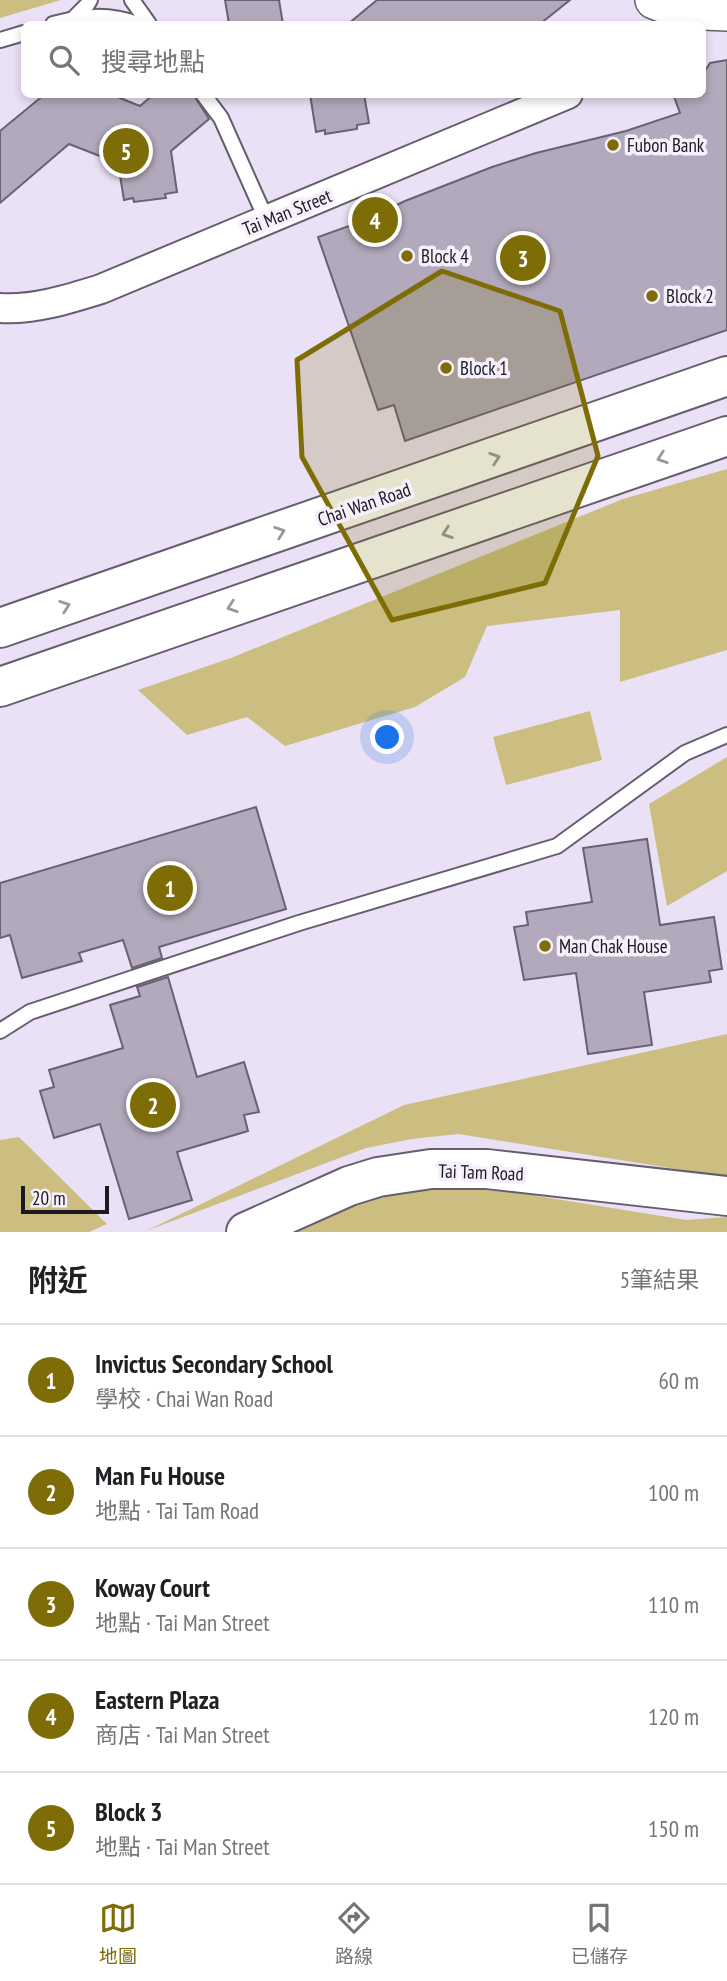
<!DOCTYPE html>
<html lang="zh-TW">
<head>
<meta charset="utf-8">
<style>
	body { margin:0; font-family:"PT Sans Narrow","Noto Sans TC",sans-serif; background:#f6f6f6; color:#202124 }
	.scale { position:absolute; left:21px; bottom:18px; width:88px; box-sizing:border-box; padding-left:7px; border:4px solid #1c1920; border-top:0; font-size:19px; line-height:24px; white-space:nowrap; color:#1c1920; -webkit-text-stroke:5px #f6f0fd; paint-order:stroke }
	.you { position:absolute; left:388px; top:738px; width:24px; height:24px; margin:-18px; border:5px solid #fff; border-radius:50%; background:#1a73e8; box-shadow:0 0 0 10px #1a73e833 }
	.badge { display:grid; place-items:center; width:46px; height:46px; border-radius:50%; background:#7e6c06; color:#fff; font-size:23px; font-weight:700 }
	.pin { position:absolute; translate:-50% -50%; border:4px solid #fff; box-shadow:0 2px 7px #0006 }
	.list { margin:0; padding:0; list-style:none }
	h2 { display:flex; justify-content:space-between; align-items:center; height:91px; margin:0; padding:0 28px; font-size:30px }
	h2 small { font-size:23px; font-weight:400; color:#757577 }
	.list li { display:grid; grid-template-columns:46px 1fr auto; gap:21px; align-items:center; box-sizing:border-box; height:112px; padding:0 28px; border-top:2px solid #e0e0e0 }
	.list b { display:block; font-size:26px; white-space:nowrap }
	.list p { margin:0; font-size:23px; white-space:nowrap; color:#757577 }
	.list em { font-size:23px; font-style:normal; color:#757577 }
	.icon { flex:none; width:38px; height:38px; fill:none; stroke:currentColor; stroke-width:2; stroke-linecap:round; stroke-linejoin:round }
	.map { position:relative; flex:none; width:727px; height:1232px; overflow:hidden }
	.search { position:absolute; background:#fff; box-shadow:0 4px 10px #0003; left:21px; right:21px; top:21px; height:77px; display:flex; align-items:center; gap:18px; box-sizing:border-box; padding:0 24px; border-radius:10px; color:#757577; font-size:26px }
	.sheet { height:651px; background:#fff }
	nav { display:flex; justify-content:space-around; align-items:center; box-sizing:border-box; height:98px; border-top:2px solid #e0e0e0; background:#fff; font-size:19px; color:#757577 }
	nav a { display:grid; justify-items:center; gap:4px }
	nav .on { color:#7e6c06 }
	.map>svg:first-child { display:block }
	.green { fill:#cbbe80 }
	.building { fill:#b2a9bc; stroke:#6a6173; stroke-width:2 }
	.lines { fill:none; stroke-linecap:round; stroke-linejoin:round }
	.service-casing { stroke:#665e6f; stroke-width:18 }
	.minor-casing { stroke:#665e6f; stroke-width:32 }
	.tertiary-casing { stroke:#665e6f; stroke-width:40 }
	.secondary-casing { stroke:#665e6f; stroke-width:42 }
	.primary-casing { stroke:#665e6f; stroke-width:42 }
	.service { stroke:#fff; stroke-width:14 }
	.minor { stroke:#fff; stroke-width:28 }
	.tertiary { stroke:#fff; stroke-width:37 }
	.secondary { stroke:#fff; stroke-width:38 }
	.primary { stroke:#fff; stroke-width:38 }
	.oneway { stroke:#99989b }
	.marked { fill:#7e6c06; fill-opacity:0.2; stroke:#7e6c06; stroke-width:5; stroke-linejoin:round }
	.poi-dot { fill:#7e6c06; stroke:#f6f0fd; stroke-width:2.5 }
	.labels { text-anchor:middle; dominant-baseline:central; stroke-width:7; stroke-linejoin:round; paint-order:stroke }
	.poi-label { font-size:19px; fill:#1c1920; stroke:#f6f0fd; text-anchor:start }
	.street-label { font-size:19px; fill:#1c1920; stroke:#f6f0fd }
</style>
</head>
<body>
<div class="map">
<svg width="727" height="1232" viewBox="0 0 727 1232">
	<rect width="100%" height="100%" fill="#ebe1f6"/>
	<g class="green">
		<path d="M 0,0 L 61,0 L 0,18 Z"/>
		<path d="M 727,469 L 727,650 L 620,682 L 620,610 L 487,626 L 465,677 L 415,707 L 285,746 L 247,717 L 187,735 L 138,690 L 231,658 L 623,499 Z"/>
		<path d="M 590,711 L 602,760 L 506,785 L 493,737 Z"/>
		<path d="M 727,757 L 727,871 L 667,906 L 649,804 Z"/>
		<path d="M 727,1034 L 727,1180 L 695,1172 L 458,1134 L 412,1139 L 366,1148 L 146,1231 L 404,1105 Z"/>
		<path d="M 19,1137 L 107,1224 L 89,1232 L 0,1232 L 0,1140 Z"/>
		<path d="M 457,1183 L 686,1220 L 727,1217 L 727,1232 L 283,1232 L 379,1195 Z"/>
	</g>
	<g class="building">
		<path d="M 225,0 L 279,0 L 283,24 L 229,24 Z"/>
		<path d="M 377,0 L 570,0 L 540,24 L 348,24 Z"/>
		<path d="M 727,60 L 727,330 L 405,441 L 394,405 L 378,410 L 318,237 L 363,221 L 405,201 L 492,167 L 536,153 L 626,131 L 680,113 L 673,94 L 703,94 L 703,74 L 710,63 Z"/>
		<path d="M 45,94 L 110,94 L 140,106 L 154,94 L 193,94 L 209,119 L 171,151 L 177,192 L 165,194 L 166,198 L 134,202 L 133,198 L 124,200 L 118,163 L 69,144 L 0,203 L 0,131 Z"/>
		<path d="M 310,94 L 364,94 L 369,123 L 357,125 L 357,129 L 325,134 L 325,130 L 316,132 Z"/>
		<path d="M 256,807 L 286,909 L 159,947 L 162,958 L 132,968 L 123,940 L 79,953 L 82,961 L 22,978 L 10,935 L 0,938 L 0,883 Z"/>
		<path d="M 647,839 L 660,925 L 714,917 L 722,969 L 709,971 L 711,982 L 644,992 L 652,1045 L 588,1054 L 576,973 L 524,980 L 514,927 L 528,925 L 526,912 L 592,902 L 583,848 Z"/>
		<path d="M 168,977 L 197,1077 L 244,1062 L 259,1112 L 244,1115 L 248,1131 L 177,1152 L 192,1200 L 129,1219 L 100,1124 L 54,1138 L 40,1091 L 54,1087 L 49,1070 L 123,1048 L 110,1005 L 140,996 L 137,987 Z"/>
	</g>
	<g class="lines">
		<defs>
			<g id="service">
				<path d="M 132,0 L 149,24"/>
				<path d="M 73,19 L 87,5 L 90,0"/>
				<path d="M 53,24 C 82,16 108,13 137,24"/>
				<path d="M 0,40 L 24,33"/>
				<path d="M 203,94 L 221,118 L 267,221"/>
				<path d="M 0,1031 L 30,1012 L 299,923 L 557,846 L 685,753 L 727,735"/>
			</g>
			<path id="minor" d="M 0,308 C 34,310 69,299 101,289 L 568,94"/>
			<path id="tertiary" d="M 654,0 L 680,10 L 727,12"/>
			<path id="secondary" d="M 246,1232 L 349,1186 L 378,1177 L 431,1169 L 487,1169 L 727,1196"/>
			<g id="primary">
				<path d="M 0,628 L 727,376"/>
				<path d="M 0,687 L 727,436"/>
			</g>
		</defs>
		<use href="#service" class="service-casing"/>
		<use href="#minor" class="minor-casing"/>
		<use href="#tertiary" class="tertiary-casing"/>
		<use href="#secondary" class="secondary-casing"/>
		<use href="#primary" class="primary-casing"/>
		<use href="#service" class="service"/>
		<use href="#minor" class="minor"/>
		<use href="#tertiary" class="tertiary"/>
		<use href="#secondary" class="secondary"/>
		<use href="#primary" class="primary"/>
	</g>
	<defs><path id="oneway-chevron" d="M-2-3.5L2.5 0L-2 3.5" fill="none" stroke-width="1.6" stroke-linecap="round" stroke-linejoin="round" transform="scale(1.75)"/></defs>
	<g class="oneway">
		<use href="#oneway-chevron" transform="translate(495 458) rotate(-19)"/>
		<use href="#oneway-chevron" transform="translate(662 458) rotate(161)"/>
		<use href="#oneway-chevron" transform="translate(280 532) rotate(-19)"/>
		<use href="#oneway-chevron" transform="translate(447 533) rotate(161)"/>
		<use href="#oneway-chevron" transform="translate(65 606) rotate(-19)"/>
		<use href="#oneway-chevron" transform="translate(232 607) rotate(161)"/>
	</g>
	<path class="marked" d="M 442,271 L 560,311 L 598,456 L 545,583 L 392,620 L 302,457 L 297,360 Z"/>
	<g class="poi-dot">
		<circle cx="613" cy="145" r="7"/>
		<circle cx="407" cy="256" r="7"/>
		<circle cx="652" cy="296" r="7"/>
		<circle cx="446" cy="368" r="7"/>
		<circle cx="545" cy="946" r="7"/>
	</g>
	<g class="labels">
		<g class="poi-label">
			<text x="627" y="145">Fubon Bank</text>
			<text x="421" y="256">Block 4</text>
			<text x="666" y="296">Block 2</text>
			<text x="460" y="368">Block 1</text>
			<text x="559" y="946">Man Chak House</text>
		</g>
		<g class="street-label">
			<text transform="translate(287 212) rotate(-22)">Tai Man Street</text>
			<text transform="translate(364 504) rotate(-19)">Chai Wan Road</text>
			<text transform="translate(481 1172) rotate(2)">Tai Tam Road</text>
		</g>
	</g>
</svg>
<div class="scale">20 m</div>
<div class="you"></div>
<div class="pin badge" style="left:170px;top:888px">1</div>
<div class="pin badge" style="left:153px;top:1105px">2</div>
<div class="pin badge" style="left:523px;top:258px">3</div>
<div class="pin badge" style="left:375px;top:220px">4</div>
<div class="pin badge" style="left:126px;top:151px">5</div>
<div class="search"><svg class="icon" aria-label="search" viewBox="0 0 24 24"><circle cx="10" cy="10" r="6"/><path d="M15 15l6 6"/></svg>搜尋地點</div>
</div>
<section class="sheet">
<h2>附近<small>5筆結果</small></h2>
<ul class="list">
<li><span class="badge">1</span><div><b>Invictus Secondary School</b><p>學校 · Chai Wan Road</p></div><em>60 m</em></li>
<li><span class="badge">2</span><div><b>Man Fu House</b><p>地點 · Tai Tam Road</p></div><em>100 m</em></li>
<li><span class="badge">3</span><div><b>Koway Court</b><p>地點 · Tai Man Street</p></div><em>110 m</em></li>
<li><span class="badge">4</span><div><b>Eastern Plaza</b><p>商店 · Tai Man Street</p></div><em>120 m</em></li>
<li><span class="badge">5</span><div><b>Block 3</b><p>地點 · Tai Man Street</p></div><em>150 m</em></li>
</ul>
</section>
<nav>
<a class="on"><svg class="icon" aria-label="map" viewBox="0 0 24 24"><path d="M3 6l6-2 6 2 6-2v14l-6 2-6-2-6 2zM9 4v14M15 6v14"/></svg>地圖</a>
<a><svg class="icon" aria-label="directions" viewBox="0 0 24 24"><path d="M12 3l9 9-9 9-9-9zM9 14v-3h6M13 9l2 2-2 2"/></svg>路線</a>
<a><svg class="icon" aria-label="saved" viewBox="0 0 24 24"><path d="M7 4h10v16l-5-4-5 4z"/></svg>已儲存</a>
</nav>
</body>
</html>
